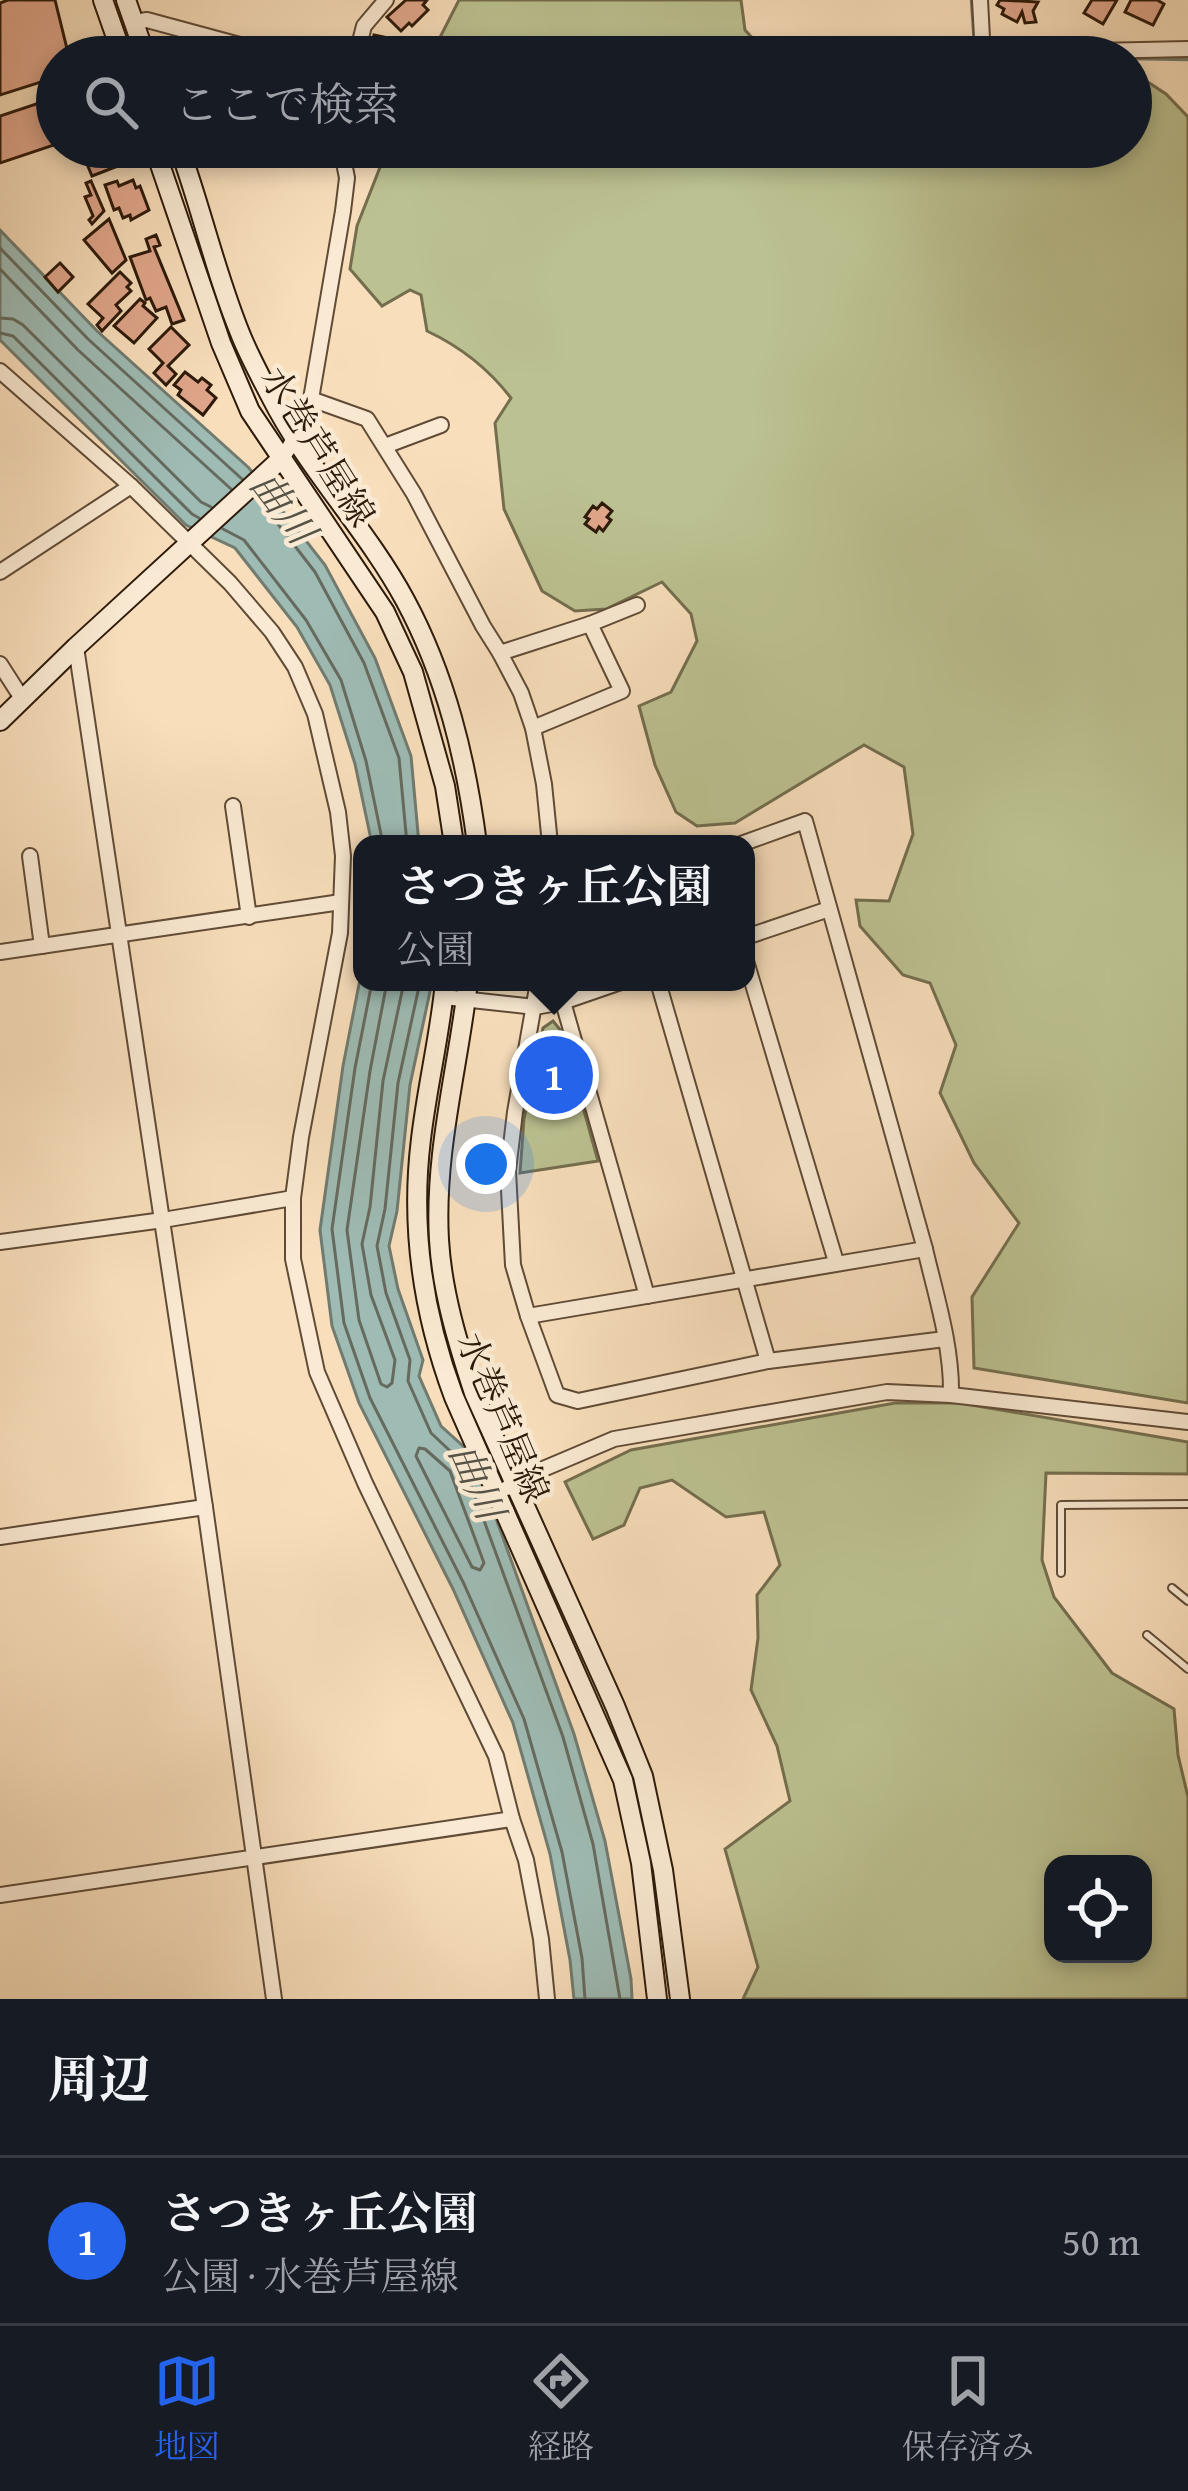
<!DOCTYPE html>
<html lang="ja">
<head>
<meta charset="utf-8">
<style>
	body { margin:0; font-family:"Gentium Book Plus","Noto Serif JP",serif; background:#20242c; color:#f1f3f6 }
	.controls { position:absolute; right:36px; bottom:36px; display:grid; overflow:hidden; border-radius:24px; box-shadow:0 6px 18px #0003 }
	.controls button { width:108px; height:108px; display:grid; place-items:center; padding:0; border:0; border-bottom:3px solid #363941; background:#171b24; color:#f1f3f6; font:60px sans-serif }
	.you { position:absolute; left:486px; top:1164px; width:42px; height:42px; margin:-30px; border:9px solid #fff; border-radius:50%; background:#1a73e8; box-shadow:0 0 0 18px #1a73e833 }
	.badge { display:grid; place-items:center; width:78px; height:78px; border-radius:50%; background:#2563eb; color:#fff; font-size:39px; font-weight:700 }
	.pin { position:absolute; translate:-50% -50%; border:6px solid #fff; box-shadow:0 3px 12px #0006 }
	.popup { position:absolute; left:353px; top:835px; width:402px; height:156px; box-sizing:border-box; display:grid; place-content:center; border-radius:24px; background:#171b24; filter:drop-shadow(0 3px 9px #0005); font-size:39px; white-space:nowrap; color:#9ea1a6 }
	.popup b { font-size:45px; color:#f1f3f6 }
	.popup::after { content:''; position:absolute; left:50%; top:100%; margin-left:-24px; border:24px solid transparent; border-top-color:#171b24 }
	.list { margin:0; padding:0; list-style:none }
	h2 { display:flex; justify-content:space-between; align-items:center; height:156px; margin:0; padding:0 48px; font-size:51px }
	h2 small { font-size:39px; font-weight:400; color:#9ea1a6 }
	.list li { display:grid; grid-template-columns:78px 1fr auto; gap:36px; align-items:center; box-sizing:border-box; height:168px; padding:0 48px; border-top:3px solid #363941 }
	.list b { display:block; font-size:45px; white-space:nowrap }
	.list p { margin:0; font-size:39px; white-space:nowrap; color:#9ea1a6 }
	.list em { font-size:39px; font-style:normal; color:#9ea1a6 }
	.icon { flex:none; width:66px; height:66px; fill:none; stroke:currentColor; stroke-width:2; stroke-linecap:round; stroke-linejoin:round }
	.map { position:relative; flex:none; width:1188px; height:1999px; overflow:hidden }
	.search { position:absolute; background:#171b24; box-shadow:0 6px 18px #0003; left:36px; right:36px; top:36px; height:132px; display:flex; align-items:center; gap:30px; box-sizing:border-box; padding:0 42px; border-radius:66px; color:#9ea1a6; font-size:45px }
	.sheet { height:324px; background:#171b24 }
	nav { display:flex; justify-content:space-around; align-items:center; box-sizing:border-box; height:168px; border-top:3px solid #363941; background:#171b24; font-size:33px; color:#9ea1a6 }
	nav a { display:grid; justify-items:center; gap:6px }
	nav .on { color:#2563eb }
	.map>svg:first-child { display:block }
	.green { fill:#bcc191; stroke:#746e4e; stroke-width:3; fill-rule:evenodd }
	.water { fill:#9ebbb4; stroke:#717b70; stroke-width:3 }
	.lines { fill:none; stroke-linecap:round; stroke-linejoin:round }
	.shore { stroke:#666a5f; stroke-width:3 }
	.stream { stroke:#717b70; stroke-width:4.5 }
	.building { fill:#e0a68b; stroke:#2d1a0a; stroke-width:3 }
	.lane-casing { stroke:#604b36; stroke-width:10 }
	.street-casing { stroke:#604b36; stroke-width:18 }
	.secondary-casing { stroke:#2d1a0a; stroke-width:22 }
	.lane { stroke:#faead3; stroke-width:6 }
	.street { stroke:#faead3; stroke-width:14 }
	.secondary { stroke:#faead3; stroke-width:18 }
	.labels { text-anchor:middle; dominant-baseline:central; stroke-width:9; stroke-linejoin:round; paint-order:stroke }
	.street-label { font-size:36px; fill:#2d1a0a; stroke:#faead3 }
	.water-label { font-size:39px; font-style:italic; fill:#555246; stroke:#faead3 }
</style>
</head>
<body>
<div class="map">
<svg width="1188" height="1999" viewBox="0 0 1188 1999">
	<rect width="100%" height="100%" fill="#f8debb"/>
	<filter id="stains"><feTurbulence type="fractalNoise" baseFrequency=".00167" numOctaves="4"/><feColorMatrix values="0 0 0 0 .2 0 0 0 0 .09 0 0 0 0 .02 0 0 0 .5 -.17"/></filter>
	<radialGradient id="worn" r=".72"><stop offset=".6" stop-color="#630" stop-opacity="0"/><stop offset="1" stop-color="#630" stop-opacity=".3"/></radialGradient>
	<g class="green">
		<path d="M 459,0 L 741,0 L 745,30 L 770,57 L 430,57 Z"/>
		<path d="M 1131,71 L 1166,94 L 1188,117 L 1188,1403 L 974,1368 L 972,1297 L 1019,1223 L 974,1163 L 940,1093 L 956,1045 L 930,983 L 903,975 L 860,926 L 856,900 L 889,901 L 913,834 L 904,767 L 864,745 L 735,823 L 697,826 L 676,812 L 655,765 L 639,706 L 671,692 L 697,641 L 691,614 L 662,582 L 606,609 L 575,611 L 542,591 L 504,509 L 495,423 L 511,398 C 488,368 461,347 427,331 L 421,295 L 410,290 L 382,306 L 350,269 L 357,226 L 388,147 L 844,147 L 894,160 L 921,147 L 1131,147 Z"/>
		<path d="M 553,1021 L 562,1032 L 598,1161 L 520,1173 L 524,1119 L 543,1028 Z"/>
		<path d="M 895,1403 L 960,1403 L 1188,1442 L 1188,1474 L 1046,1473 L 1042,1560 L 1054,1597 L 1112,1673 L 1174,1709 L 1178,1755 L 1188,1797 L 1188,1999 L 743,1999 L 758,1967 L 725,1849 L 790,1801 L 777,1746 L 751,1690 L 758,1638 L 757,1595 L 780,1565 L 764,1512 L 726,1517 L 672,1480 L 640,1488 L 624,1525 L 593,1539 L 565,1482 L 631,1450 ZM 1053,1864 L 1143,1864 L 1143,1954 L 1053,1954 Z"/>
	</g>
	<g class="water">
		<path d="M 0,230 L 97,331 L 249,468 L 325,565 L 375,658 L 411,756 L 419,844 L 372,844 L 355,764 L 330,685 L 297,627 L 235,548 L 186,525 L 0,340 Z"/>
		<path d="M 362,969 L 362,982 L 432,982 L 410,1085 L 397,1211 L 389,1246 L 398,1289 L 423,1360 L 419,1376 L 441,1426 L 473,1455 L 574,1734 L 605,1841 L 631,1979 L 632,1999 L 574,1999 L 570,1960 L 550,1854 L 513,1723 L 453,1589 L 359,1403 L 332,1326 L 320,1230 L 343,1066 Z"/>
	</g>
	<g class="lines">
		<g class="shore">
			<path d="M 0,248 L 88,339 L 242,479"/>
			<path d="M 0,269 L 78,350 L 231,489"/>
			<path d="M 0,318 L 13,319 L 23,325 L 201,502 L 211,507"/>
			<path d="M 0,333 L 13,336 L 192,514 L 199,518"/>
			<path d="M 257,497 L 315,572 L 364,663 L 399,758 L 407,844"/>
			<path d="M 223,529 L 244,540 L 306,620 L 341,680 L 366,761 L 383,844"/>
			<path d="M 372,982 L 355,1068 L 332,1229 L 344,1323 L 370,1398 L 464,1584 L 524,1719 L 562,1852 L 582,1958 L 585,1999"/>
			<path d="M 387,982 L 370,1071 L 347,1230 L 359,1320 L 381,1384 L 387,1387 L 392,1383 L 395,1360 L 371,1295 L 362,1244 L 370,1207 L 383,1081 L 404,982"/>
			<path d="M 420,982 L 398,1083 L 385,1209 L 377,1246 L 386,1293 L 410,1360 L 408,1381 L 431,1433 L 463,1463 L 563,1737 L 593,1844 L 620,1999"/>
			<path d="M 419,1448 L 425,1449 L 450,1471 L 484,1563 L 480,1570 L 472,1567 L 416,1456 Z"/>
		</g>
		<g class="stream">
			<path d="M 972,0 L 976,57"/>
			<path d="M 1131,58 L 1188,59"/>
		</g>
	</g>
	<g class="building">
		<path d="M 8,0 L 55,0 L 69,57 L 57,57 L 57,77 L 0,95 L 0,3 Z"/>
		<path d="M 406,0 L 427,0 L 423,5 L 428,10 L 412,26 L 409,23 L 401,31 L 387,17 Z"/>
		<path d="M 1000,0 L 1038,2 L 1033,11 L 1036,22 L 1025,23 L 1022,12 L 1017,22 L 1002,14 L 1004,9 L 997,5 Z"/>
		<path d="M 1092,0 L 1117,0 L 1103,24 L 1084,13 Z"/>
		<path d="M 1131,0 L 1157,0 L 1164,4 L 1153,25 L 1125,12 Z"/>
		<path d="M 374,35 L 407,42 L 404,57 L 369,57 Z"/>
		<path d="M 57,97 L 57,144 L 0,163 L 0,116 Z"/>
		<path d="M 126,150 L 131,161 L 92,176 L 87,164 Z"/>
		<path d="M 133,180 L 136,188 L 140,186 L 149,210 L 131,220 L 130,215 L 123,218 L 119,208 L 114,210 L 105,185 L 117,181 L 119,186 Z"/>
		<path d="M 91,181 L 104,211 L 92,224 L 89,220 L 93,216 L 85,197 L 91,195 L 86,183 Z"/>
		<path d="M 109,219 L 126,260 L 112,273 L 84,240 Z"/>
		<path d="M 156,235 L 160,245 L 154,247 L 184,320 L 172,324 L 166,307 L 156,311 L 150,298 L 146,300 L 130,257 L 150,251 L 146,239 Z"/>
		<path d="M 60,263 L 73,277 L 58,292 L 45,277 Z"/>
		<path d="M 120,272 L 131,283 L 127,287 L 131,291 L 116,305 L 121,311 L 102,331 L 97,325 L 103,318 L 88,304 Z"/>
		<path d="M 140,299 L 145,303 L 143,306 L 157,318 L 134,343 L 114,326 Z"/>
		<path d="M 171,327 L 189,345 L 168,366 L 176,374 L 166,385 L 154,373 L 163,363 L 149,349 Z"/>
		<path d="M 185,372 L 198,382 L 202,378 L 211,385 L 207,390 L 216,398 L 203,415 L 178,395 L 181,390 L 174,385 Z"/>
		<path d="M 602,503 L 612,511 L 607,517 L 611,520 L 603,531 L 599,527 L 596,532 L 585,524 L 589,519 L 585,517 L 593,506 L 597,509 Z"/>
	</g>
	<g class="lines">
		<defs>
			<g id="lane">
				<path d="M 1061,1573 L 1061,1505 L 1188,1504"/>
				<path d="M 1172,1588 L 1188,1601"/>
				<path d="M 1147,1635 L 1188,1669"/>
			</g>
			<g id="street">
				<path d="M 980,0 L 983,57"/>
				<path d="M 134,22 L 147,20 L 284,57"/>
				<path d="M 356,57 L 364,26 L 386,0"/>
				<path d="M 1023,57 L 1048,52 L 1188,49"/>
				<path d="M 159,163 L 207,147"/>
				<path d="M 0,371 L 131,486 L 230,583 L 272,632 L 295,667 L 315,714 L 338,812 L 343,856 L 340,933 L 301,1137 L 293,1198 L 293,1259 L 317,1372 L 365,1483 L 496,1756 L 512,1819 L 526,1860 L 541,1939 L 547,1999"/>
				<path d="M 311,399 L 367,419 L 414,494 L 483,626 L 500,653 L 521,693 L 533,728 L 544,784 L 550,844"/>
				<path d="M 385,446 L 441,425"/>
				<path d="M 281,459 C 298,438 299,421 311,399 L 343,211 L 347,178 L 341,147"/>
				<path d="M 0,572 L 131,486"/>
				<path d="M 76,647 L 205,1507 L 274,1999"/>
				<path d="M 500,653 L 590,624 L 637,605"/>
				<path d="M 0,664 L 23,700"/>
				<path d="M 533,728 L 622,691 L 590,624"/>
				<path d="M 233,806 L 249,917"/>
				<path d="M 30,856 L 42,946"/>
				<path d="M 746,937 L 829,909"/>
				<path d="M 0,952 L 341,902"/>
				<path d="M 746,961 L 836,1262"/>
				<path d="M 538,982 L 515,1112 L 508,1171 L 513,1265 L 528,1316 L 925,1249 L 805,821 L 741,844"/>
				<path d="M 658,982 L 768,1361"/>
				<path d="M 444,997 L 535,1007 L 563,1002 L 621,982"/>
				<path d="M 563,1002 L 647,1296"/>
				<path d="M 0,1242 L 163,1220 L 293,1198"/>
				<path d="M 925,1249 C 936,1296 952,1346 951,1395"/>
				<path d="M 528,1316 L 557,1395 L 578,1401 L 768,1361 L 945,1339"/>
				<path d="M 507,1488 L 529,1475 L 614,1439 L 887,1392 L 951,1395 L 1188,1422"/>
				<path d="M 0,1537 L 205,1507"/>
				<path d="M 0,1895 L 512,1819"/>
			</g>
			<g id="secondary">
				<path d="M 103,0 L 123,57"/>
				<path d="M 126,0 L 146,57"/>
				<path d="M 154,147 L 221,343 L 250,411 L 385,612 L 413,672 L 445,786 L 454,844"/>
				<path d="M 179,147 C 202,210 216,276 242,338 C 250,357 260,376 270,395 C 307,469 366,528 405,600 C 446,676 466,759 477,844"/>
				<path d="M 0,721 L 76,647 L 281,459"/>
				<path d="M 445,982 C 440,1035 427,1087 421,1139 C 410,1228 423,1314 454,1397 L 623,1780 L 641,1863 L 657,1999"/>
				<path d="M 468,982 C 458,1068 434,1153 439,1240 C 442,1292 458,1344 474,1393 L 615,1706 L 643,1776 L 663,1870 L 680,1999"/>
			</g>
		</defs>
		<use href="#lane" class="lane-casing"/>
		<use href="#street" class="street-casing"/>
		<use href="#secondary" class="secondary-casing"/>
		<use href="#lane" class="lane"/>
		<use href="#street" class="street"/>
		<use href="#secondary" class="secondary"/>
	</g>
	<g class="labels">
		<g class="street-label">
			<text transform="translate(319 446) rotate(58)">水巻芦屋線</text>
			<text transform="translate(504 1417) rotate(67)">水巻芦屋線</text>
		</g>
		<g class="water-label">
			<text transform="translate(284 507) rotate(53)">曲川</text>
			<text transform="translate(478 1481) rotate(66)">曲川</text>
		</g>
	</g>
	<rect width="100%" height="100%" filter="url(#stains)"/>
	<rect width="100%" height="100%" fill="url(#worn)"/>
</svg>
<div class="controls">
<button><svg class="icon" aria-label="locate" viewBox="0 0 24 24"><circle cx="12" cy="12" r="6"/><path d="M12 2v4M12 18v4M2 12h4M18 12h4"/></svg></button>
</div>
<div class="you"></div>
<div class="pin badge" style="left:554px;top:1075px">1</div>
<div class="popup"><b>さつきヶ丘公園</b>公園</div>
<div class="search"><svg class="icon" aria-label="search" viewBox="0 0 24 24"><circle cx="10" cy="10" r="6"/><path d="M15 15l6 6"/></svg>ここで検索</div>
</div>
<section class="sheet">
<h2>周辺<small></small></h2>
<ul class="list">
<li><span class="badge">1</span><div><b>さつきヶ丘公園</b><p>公園 · 水巻芦屋線</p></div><em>50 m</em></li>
</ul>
</section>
<nav>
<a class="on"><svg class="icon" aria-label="map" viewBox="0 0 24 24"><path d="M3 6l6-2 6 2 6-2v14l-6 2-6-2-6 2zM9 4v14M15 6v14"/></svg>地図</a>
<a><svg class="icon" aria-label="directions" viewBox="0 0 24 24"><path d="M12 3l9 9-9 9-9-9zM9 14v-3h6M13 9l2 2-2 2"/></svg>経路</a>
<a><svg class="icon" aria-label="saved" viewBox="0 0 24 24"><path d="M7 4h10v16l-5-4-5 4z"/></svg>保存済み</a>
</nav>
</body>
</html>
